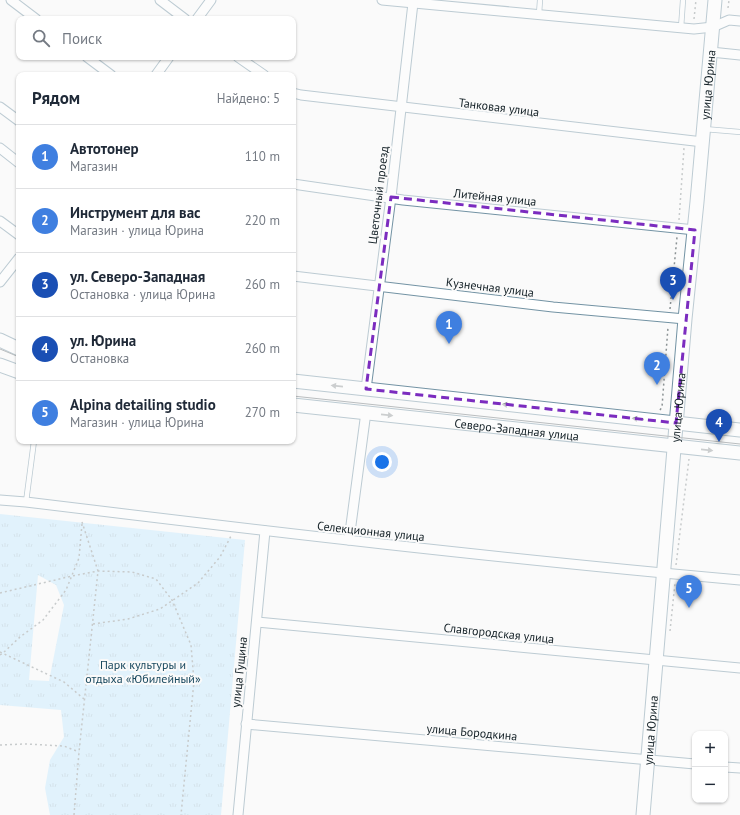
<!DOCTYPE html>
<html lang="ru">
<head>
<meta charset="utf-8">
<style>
	body { margin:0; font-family:"PT Sans",sans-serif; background:#f6f6f7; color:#1f2937 }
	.controls { position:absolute; right:12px; bottom:12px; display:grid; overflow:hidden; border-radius:8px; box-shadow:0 1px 3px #0004 }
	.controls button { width:36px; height:36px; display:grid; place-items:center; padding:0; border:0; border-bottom:1px solid #e0e1e3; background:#fff; color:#1f2937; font:20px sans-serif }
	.you { position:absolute; left:382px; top:462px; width:14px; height:14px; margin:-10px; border:3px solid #fff; border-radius:50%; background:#1a73e8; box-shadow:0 0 0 6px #1a73e833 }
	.badge { display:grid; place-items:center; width:26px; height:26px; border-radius:50%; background:#4e620c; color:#fff; font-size:13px; font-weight:700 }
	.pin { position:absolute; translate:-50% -33px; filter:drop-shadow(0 1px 2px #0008) }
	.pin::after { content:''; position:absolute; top:21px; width:14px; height:12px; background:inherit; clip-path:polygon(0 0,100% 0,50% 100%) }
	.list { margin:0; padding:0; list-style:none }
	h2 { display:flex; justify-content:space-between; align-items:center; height:52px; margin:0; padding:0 16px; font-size:17px }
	h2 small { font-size:13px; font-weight:400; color:#747a83 }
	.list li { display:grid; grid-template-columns:26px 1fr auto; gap:12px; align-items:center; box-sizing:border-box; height:64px; padding:0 16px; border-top:1px solid #e0e1e3 }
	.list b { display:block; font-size:15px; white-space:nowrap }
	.list p { margin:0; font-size:13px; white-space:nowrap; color:#747a83 }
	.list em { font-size:13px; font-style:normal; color:#747a83 }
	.icon { flex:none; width:22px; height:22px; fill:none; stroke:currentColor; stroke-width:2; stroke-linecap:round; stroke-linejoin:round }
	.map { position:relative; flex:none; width:740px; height:815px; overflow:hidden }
	.search { position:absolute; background:#fff; box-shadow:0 1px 3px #0004; left:16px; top:16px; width:280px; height:44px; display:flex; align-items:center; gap:10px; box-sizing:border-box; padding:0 14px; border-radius:8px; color:#747a83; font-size:15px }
	.panel { position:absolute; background:#fff; box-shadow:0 1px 3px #0004; left:16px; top:72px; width:280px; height:372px; border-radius:8px }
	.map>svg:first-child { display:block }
	.park { fill:url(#park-tufts); fill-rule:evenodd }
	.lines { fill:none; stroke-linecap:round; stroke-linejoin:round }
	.lane-casing { stroke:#7393a4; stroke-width:6 }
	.street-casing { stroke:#7393a4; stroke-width:11 }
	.secondary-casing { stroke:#7393a4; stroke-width:15 }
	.path { stroke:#8b9294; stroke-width:1.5; stroke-dasharray:2 3; stroke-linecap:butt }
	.lane { stroke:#fff; stroke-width:4.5 }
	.street { stroke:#fff; stroke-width:9 }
	.secondary { stroke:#fff; stroke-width:13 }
	.tram { stroke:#6d7579; stroke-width:1 }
	.oneway { fill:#949a9c }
	.marked { fill:none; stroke:#7b2cbf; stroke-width:3; stroke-dasharray:8 5; stroke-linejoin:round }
	.labels { text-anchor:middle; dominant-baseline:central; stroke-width:4; stroke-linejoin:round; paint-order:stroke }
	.street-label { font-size:12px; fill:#111e24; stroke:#fafafa }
	.park-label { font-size:12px; fill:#18485e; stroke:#fafafa }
</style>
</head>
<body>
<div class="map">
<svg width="740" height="815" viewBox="0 0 740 815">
	<defs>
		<pattern id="park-tufts" width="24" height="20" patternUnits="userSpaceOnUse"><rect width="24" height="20" fill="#c4e9fe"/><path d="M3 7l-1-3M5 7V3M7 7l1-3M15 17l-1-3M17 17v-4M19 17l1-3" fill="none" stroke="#a7c7da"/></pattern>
	</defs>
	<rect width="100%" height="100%" fill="#fafafa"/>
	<path class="park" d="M 0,514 L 245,540 L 221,815 L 50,815 L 45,788 L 50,760 L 64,737 L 61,710 L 0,705 ZM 38,575 L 56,585 L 64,605 L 49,681 L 29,680 Z"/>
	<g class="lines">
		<defs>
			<g id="lane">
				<path d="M 539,14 L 540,0"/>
				<path d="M 681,28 L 683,0"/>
				<path d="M 704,129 L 740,132"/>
				<path d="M 26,502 L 34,441"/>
			</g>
			<g id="street">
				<path d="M 11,0 L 36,19"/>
				<path d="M 160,0 L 185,19"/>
				<path d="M 382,0 L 694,29 L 713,27 L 729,20 L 740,21"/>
				<path d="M 197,19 L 211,0"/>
				<path d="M 711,52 L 740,55"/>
				<path d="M 87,57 L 111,75"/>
				<path d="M 238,57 L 264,75"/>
				<path d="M 156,75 L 169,57"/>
				<path d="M 293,93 L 301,95 L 703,142"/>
				<path d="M 0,107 L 19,121"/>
				<path d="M 0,148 L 19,163"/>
				<path d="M 293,184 L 403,200 L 695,230"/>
				<path d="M 0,221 L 19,235"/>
				<path d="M 293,276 L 553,307 L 685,319"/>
				<path d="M 0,282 L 19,258"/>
				<path d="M 366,389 L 391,197 L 413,3"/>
				<path d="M 0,500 L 26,502 C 264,531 502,559 740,580"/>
				<path d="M 349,540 L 366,412"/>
				<path d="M 257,622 L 740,668"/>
				<path d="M 246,724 L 695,764"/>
				<path d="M 725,767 L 740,768"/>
				<path d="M 238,815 L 265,531"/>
			</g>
			<g id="secondary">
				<path d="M 0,340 L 19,349"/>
				<path d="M 0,365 L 19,372"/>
				<path d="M 293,381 L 740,430"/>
				<path id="s1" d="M 293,405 L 740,453"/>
				<path id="s2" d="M 643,815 L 685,319 L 697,202 L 715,0"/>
			</g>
		</defs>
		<use href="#lane" class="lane-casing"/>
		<use href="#street" class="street-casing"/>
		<use href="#secondary" class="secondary-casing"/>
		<g class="path">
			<path d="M 728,8 L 729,0"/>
			<path d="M 694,19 L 696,0"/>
			<path d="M 679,220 L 684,148"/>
			<path d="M 670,309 L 677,237"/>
			<path d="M 660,410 L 662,407 L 668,327"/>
			<path d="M 676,565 L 689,459"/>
			<path d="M 0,593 L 72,576 L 98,571 L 132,572 L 156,579 L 172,600 L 191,645 L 194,681 L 181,815"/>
			<path d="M 93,624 L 128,619 L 160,609 L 198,583 L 220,557 L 231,536"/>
			<path d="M 670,631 L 675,583"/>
			<path d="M 0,652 L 64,682 L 84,699"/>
			<path d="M 0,655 L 3,653 L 20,637 L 43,620 L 66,590 L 79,558 L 82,524"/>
			<path d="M 0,745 L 25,744 L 64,746 L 79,752"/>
			<path d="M 74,815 L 79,752 L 98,571 L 82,522"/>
		</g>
		<use href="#lane" class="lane"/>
		<use href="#street" class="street"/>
		<use href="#secondary" class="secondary"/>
		<g class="tram">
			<path d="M 0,349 L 19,357"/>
			<path d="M 293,396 L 740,444"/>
		</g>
	</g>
	<defs><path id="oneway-solid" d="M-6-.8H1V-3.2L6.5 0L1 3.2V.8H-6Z"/></defs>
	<g class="oneway">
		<use href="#oneway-solid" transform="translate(337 386) rotate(-174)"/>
		<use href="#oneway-solid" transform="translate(508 405) rotate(-174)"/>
		<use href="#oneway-solid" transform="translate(387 415) rotate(6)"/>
		<use href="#oneway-solid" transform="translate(638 419) rotate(-174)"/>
		<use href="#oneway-solid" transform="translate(707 450) rotate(6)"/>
	</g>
	<path d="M0 0H740V815H0ZM 391,197 L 695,230 L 676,423 L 366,389 Z" fill="#fafafa" fill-opacity=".55" fill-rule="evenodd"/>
	<path class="marked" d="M 391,197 L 695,230 L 676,423 L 366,389 Z"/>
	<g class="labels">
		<g class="street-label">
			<text stroke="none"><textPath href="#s2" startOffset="733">улица Юрина</textPath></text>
			<text transform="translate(499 107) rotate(7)">Танковая улица</text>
			<text transform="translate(378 195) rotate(-83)">Цветочный проезд</text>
			<text transform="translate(495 197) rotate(6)">Литейная улица</text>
			<text transform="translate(490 287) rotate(7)">Кузнечная улица</text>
			<text stroke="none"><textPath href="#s2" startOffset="409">улица Юрина</textPath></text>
			<text stroke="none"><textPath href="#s1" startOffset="225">Северо-Западная улица</textPath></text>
			<text transform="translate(371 531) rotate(6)">Селекционная улица</text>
			<text transform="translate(499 633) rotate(6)">Славгородская улица</text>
			<text transform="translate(239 672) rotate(-84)">улица Гущина</text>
			<text stroke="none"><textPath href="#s2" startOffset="85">улица Юрина</textPath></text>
			<text transform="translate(472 732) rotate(5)">улица Бородкина</text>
		</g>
		<g class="park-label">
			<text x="143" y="664">Парк культуры и<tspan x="143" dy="14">отдыха «Юбилейный»</tspan></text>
		</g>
	</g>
</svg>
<div class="controls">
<button>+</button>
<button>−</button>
</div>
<div class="you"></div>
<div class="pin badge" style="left:449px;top:344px;background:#3f7fe0">1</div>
<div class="pin badge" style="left:657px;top:385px;background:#3f7fe0">2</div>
<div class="pin badge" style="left:673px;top:300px;background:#1a4fb4">3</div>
<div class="pin badge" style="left:719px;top:442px;background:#1a4fb4">4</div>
<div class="pin badge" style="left:689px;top:608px;background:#3f7fe0">5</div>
<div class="search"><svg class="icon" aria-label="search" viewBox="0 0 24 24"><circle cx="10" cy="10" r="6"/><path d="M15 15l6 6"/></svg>Поиск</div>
<section class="panel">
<h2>Рядом<small>Найдено: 5</small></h2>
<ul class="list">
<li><span class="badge" style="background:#3f7fe0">1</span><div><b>Автотонер</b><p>Магазин</p></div><em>110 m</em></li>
<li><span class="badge" style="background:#3f7fe0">2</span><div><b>Инструмент для вас</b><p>Магазин · улица Юрина</p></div><em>220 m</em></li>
<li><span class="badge" style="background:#1a4fb4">3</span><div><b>ул. Северо-Западная</b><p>Остановка · улица Юрина</p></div><em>260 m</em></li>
<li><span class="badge" style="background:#1a4fb4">4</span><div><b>ул. Юрина</b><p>Остановка</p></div><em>260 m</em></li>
<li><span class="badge" style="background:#3f7fe0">5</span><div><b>Alpina detailing studio</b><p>Магазин · улица Юрина</p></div><em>270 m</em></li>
</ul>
</section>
</div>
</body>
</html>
